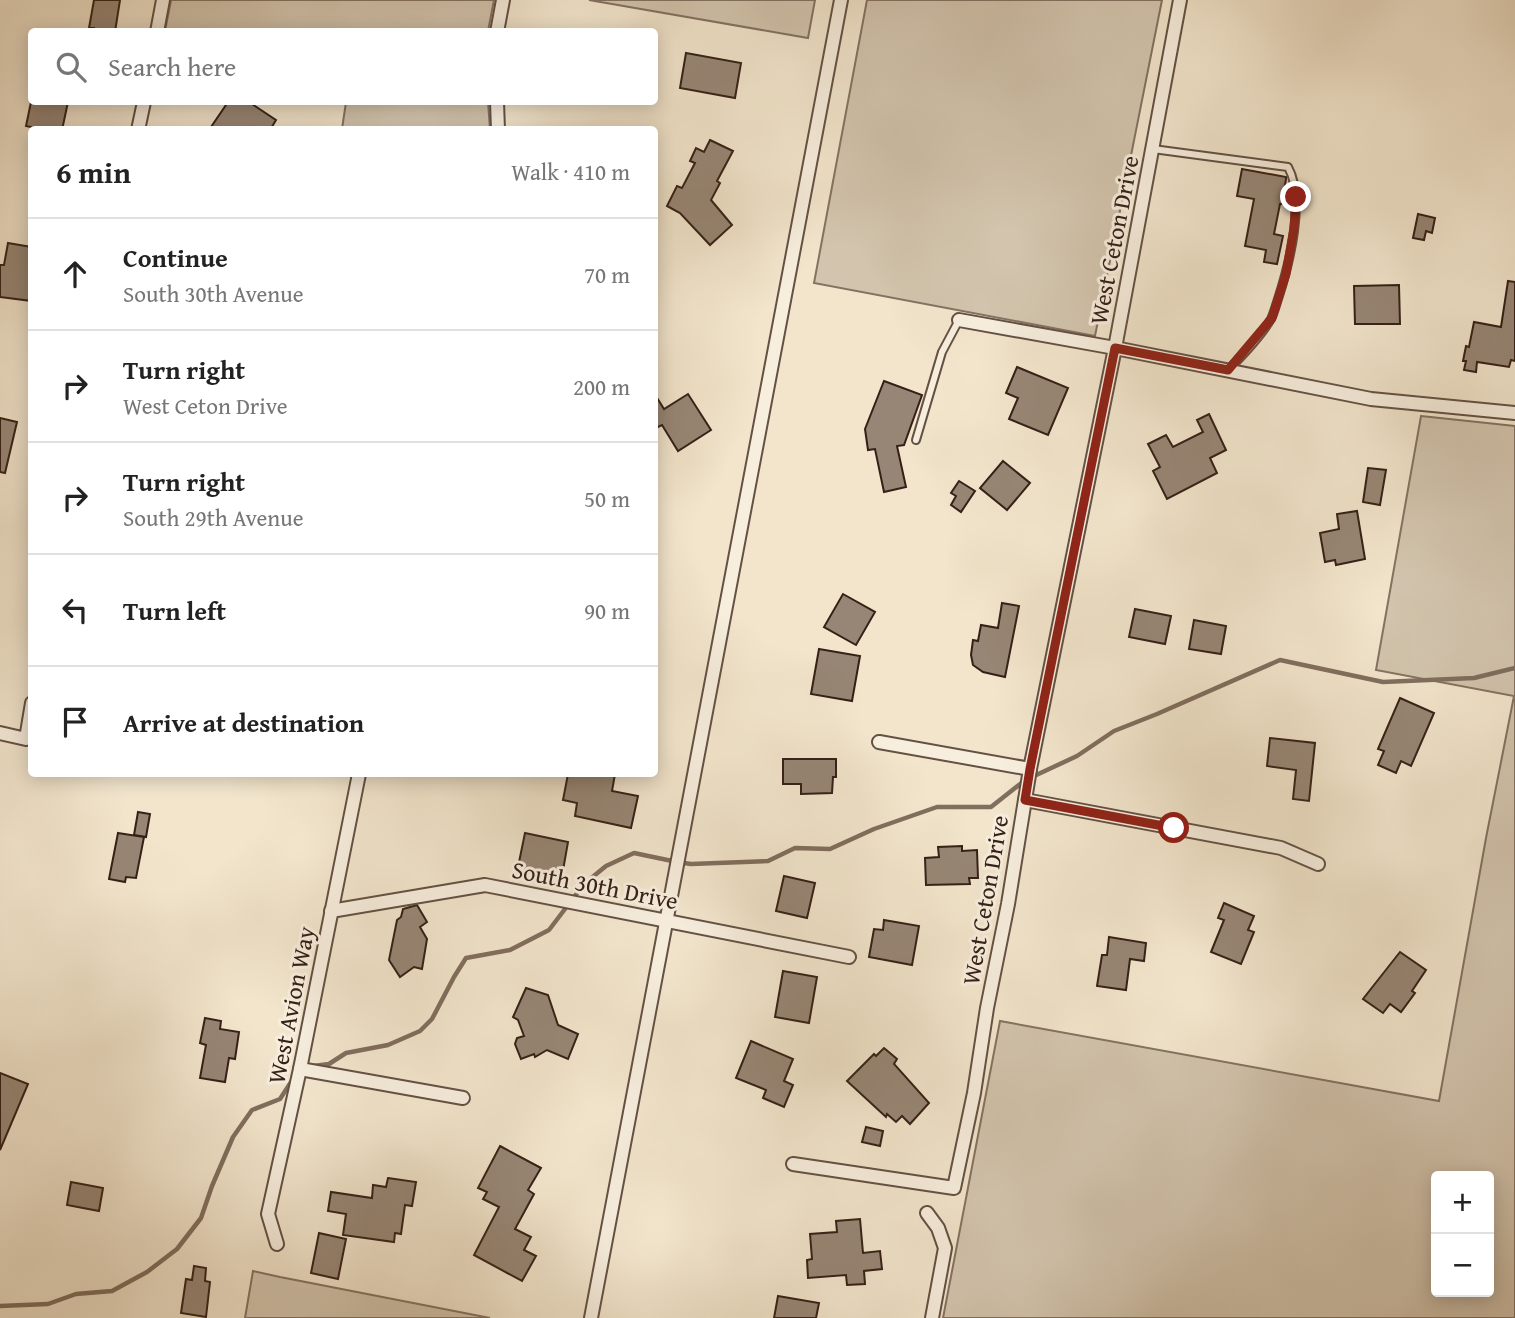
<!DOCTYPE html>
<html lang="en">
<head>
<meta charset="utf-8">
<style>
	body { margin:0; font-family:"Gentium Book Plus",serif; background:#f2f2f2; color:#222 }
	.controls { position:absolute; right:21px; bottom:21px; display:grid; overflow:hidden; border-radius:7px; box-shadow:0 4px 18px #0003 }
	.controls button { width:63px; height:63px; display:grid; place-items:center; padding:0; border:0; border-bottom:2px solid #e0e0e0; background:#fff; color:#222; font:35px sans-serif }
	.stop { position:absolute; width:21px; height:21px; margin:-16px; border:5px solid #8f2418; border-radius:50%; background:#fff }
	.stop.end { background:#8f2418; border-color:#fff; box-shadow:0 2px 7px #0008 }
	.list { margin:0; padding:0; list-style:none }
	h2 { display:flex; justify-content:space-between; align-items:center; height:91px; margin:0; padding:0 28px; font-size:30px }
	h2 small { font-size:23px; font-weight:400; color:#767676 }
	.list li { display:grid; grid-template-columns:46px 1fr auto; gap:21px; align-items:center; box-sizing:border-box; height:112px; padding:0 28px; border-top:2px solid #e0e0e0 }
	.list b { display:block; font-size:26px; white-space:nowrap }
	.list p { margin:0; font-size:23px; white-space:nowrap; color:#767676 }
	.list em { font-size:23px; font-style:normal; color:#767676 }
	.icon { flex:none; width:38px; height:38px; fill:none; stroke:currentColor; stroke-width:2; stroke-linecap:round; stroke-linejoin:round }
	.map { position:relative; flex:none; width:1515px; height:1318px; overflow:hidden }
	.search { position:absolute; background:#fff; box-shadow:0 4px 18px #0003; left:28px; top:28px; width:630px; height:77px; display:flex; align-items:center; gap:18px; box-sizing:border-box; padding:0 24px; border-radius:7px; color:#767676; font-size:26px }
	.panel { position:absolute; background:#fff; box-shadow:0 4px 18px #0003; left:28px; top:126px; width:630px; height:651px; border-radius:7px }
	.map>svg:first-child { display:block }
	.green { fill:#d2c4ad; stroke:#847262; stroke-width:2; fill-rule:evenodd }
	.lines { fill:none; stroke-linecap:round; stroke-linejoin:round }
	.stream { stroke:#806e5e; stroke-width:4.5 }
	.building { fill:#978675; stroke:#352017; stroke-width:2 }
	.lane-casing { stroke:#645144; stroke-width:10 }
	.street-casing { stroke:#645144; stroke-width:16 }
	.lane { stroke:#f7eede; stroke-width:6 }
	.street { stroke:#f7eede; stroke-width:12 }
	.route { stroke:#8f2418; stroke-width:9 }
	.labels { text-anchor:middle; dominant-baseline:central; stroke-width:6; stroke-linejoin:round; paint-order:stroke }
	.street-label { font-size:24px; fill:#352017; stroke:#f7eede }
</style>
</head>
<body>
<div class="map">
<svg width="1515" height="1318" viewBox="0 0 1515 1318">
	<rect width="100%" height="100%" fill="#f2e5cc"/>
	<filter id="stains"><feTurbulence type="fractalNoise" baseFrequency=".00286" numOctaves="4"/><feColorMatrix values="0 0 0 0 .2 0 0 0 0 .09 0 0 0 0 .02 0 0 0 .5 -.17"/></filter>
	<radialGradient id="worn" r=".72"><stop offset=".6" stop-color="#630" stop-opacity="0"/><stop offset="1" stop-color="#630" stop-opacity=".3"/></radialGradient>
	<g class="green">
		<path d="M 171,0 L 494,0 L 488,31 L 165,31 Z"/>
		<path d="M 589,0 L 815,0 L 808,38 Z"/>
		<path d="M 867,0 L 1162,0 L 1095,336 L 814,283 Z"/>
		<path d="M 346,102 L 488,102 L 490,129 L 342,129 Z"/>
		<path d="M 1421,416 L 1515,426 L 1515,1318 L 943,1318 L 1000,1021 L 1439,1101 L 1486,838 L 1514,696 L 1376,670 ZM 1436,1176 L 1489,1176 L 1489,1292 L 1436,1292 Z"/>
		<path d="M 253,1271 L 280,1277 L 490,1318 L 245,1318 Z"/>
	</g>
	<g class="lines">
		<g class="stream">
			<path d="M 1032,777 L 1077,756 L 1114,731 L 1157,714 L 1280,660 L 1383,682 L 1474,678 L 1515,668"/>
			<path d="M 313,1066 L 329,1064 L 346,1053 L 388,1045 L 420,1031 L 432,1019 L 454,977 L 466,958 L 510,950 L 549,930 L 584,884 L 606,866 L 634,853 L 677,862 L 691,864 L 768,861 L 795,848 L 830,849 L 874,829 L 937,807 L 991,807 L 1024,781"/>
			<path d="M 0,1306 L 48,1304 L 76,1294 L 112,1291 L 147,1272 L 177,1249 L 201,1218 L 212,1186 L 233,1137 L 252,1110 L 280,1099 L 293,1079"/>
		</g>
	</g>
	<g class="building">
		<path d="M 94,0 L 120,0 L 115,32 L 94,32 L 94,28 L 89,28 Z"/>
		<path d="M 686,53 L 741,63 L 735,98 L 680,88 Z"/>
		<path d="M 31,102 L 68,102 L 62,130 L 45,130 L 26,126 Z"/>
		<path d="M 228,102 L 249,102 L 276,120 L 270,130 L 209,130 Z"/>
		<path d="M 710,140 L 733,151 L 717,181 L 720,183 L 711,200 L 732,225 L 710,245 L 680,213 L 667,206 L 677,186 L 682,188 L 695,163 L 690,161 L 696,148 L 704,152 Z"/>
		<path d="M 1242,169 L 1286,177 L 1286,179 L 1282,204 L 1280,204 L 1274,234 L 1283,236 L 1277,264 L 1264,262 L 1266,250 L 1245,246 L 1254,199 L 1237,196 Z"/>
		<path d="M 1418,214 L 1435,218 L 1432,233 L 1426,231 L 1424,240 L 1413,238 Z"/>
		<path d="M 8,243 L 32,247 L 32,301 L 0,297 L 0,265 L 4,265 Z"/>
		<path d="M 1508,281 L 1515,282 L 1515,361 L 1511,360 L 1509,367 L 1477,362 L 1476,372 L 1464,370 L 1466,361 L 1463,361 L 1466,346 L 1469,347 L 1474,322 L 1501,327 Z"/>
		<path d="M 1399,285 L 1400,324 L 1355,324 L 1354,286 Z"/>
		<path d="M 1017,367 L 1068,388 L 1048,435 L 1009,419 L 1018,398 L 1006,393 Z"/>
		<path d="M 884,381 L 922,395 L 904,445 L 897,446 L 906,487 L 884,492 L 875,449 L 868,450 L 865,429 Z"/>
		<path d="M 654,393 L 664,409 L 688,394 L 711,430 L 678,451 L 662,425 L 654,429 Z"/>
		<path d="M 1209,414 L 1226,450 L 1210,458 L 1217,473 L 1167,499 L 1153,471 L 1160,467 L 1148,444 L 1166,435 L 1173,447 L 1203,432 L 1197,420 Z"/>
		<path d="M 0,418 L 17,422 L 5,473 L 0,472 Z"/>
		<path d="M 1003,461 L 1030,483 L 1007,510 L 980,488 Z"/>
		<path d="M 1368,468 L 1386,470 L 1380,505 L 1363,502 Z"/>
		<path d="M 959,481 L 975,491 L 961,512 L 951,505 L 956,496 L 951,493 Z"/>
		<path d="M 1357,511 L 1365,559 L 1336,565 L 1335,560 L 1325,562 L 1320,533 L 1339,529 L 1337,514 Z"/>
		<path d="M 843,594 L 875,612 L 856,645 L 824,627 Z"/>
		<path d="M 1002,603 L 1019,606 L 1005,677 L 983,672 L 973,665 L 971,655 L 973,640 L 978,641 L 981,625 L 998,628 Z"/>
		<path d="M 1135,609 L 1171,616 L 1165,644 L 1129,637 Z"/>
		<path d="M 1194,620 L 1226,626 L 1221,654 L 1189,649 Z"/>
		<path d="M 819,649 L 860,656 L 852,701 L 811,694 Z"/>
		<path d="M 1400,698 L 1434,713 L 1411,766 L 1401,761 L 1396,773 L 1378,765 L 1384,751 L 1378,749 Z"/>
		<path d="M 1270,738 L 1315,743 L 1309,801 L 1293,799 L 1296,770 L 1267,766 Z"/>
		<path d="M 783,759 L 836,759 L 836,777 L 833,777 L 832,793 L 801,794 L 801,784 L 783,784 Z"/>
		<path d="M 568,774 L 615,774 L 612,791 L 638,796 L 631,828 L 575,816 L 577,803 L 563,800 Z"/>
		<path d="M 138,812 L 150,814 L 146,837 L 134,835 Z"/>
		<path d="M 118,833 L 144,837 L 136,878 L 126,877 L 125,882 L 109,879 Z"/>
		<path d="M 525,833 L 568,842 L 562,876 L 518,867 Z"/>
		<path d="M 962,846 L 962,851 L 977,850 L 978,878 L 969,878 L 970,884 L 926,885 L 925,858 L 939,857 L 938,847 Z"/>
		<path d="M 784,876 L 815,883 L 807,918 L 776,911 Z"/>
		<path d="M 1224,903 L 1254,916 L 1248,930 L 1254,932 L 1241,964 L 1211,952 L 1224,920 L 1218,918 Z"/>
		<path d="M 417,905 L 427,922 L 420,927 L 427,939 L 422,969 L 414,967 L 400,977 L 389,960 L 397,920 L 401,917 L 403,909 Z"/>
		<path d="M 884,920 L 919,926 L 912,965 L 869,957 L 874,929 L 883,930 Z"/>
		<path d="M 1109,937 L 1146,943 L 1144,961 L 1130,959 L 1126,990 L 1097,986 L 1102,955 L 1107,955 Z"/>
		<path d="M 1400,952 L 1426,970 L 1412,991 L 1415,993 L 1401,1012 L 1390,1004 L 1383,1013 L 1363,999 Z"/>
		<path d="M 783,971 L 817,977 L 809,1023 L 775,1017 Z"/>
		<path d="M 526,988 L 548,995 L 558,1025 L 578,1034 L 568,1059 L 547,1050 L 535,1057 L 534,1054 L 521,1059 L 515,1044 L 517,1038 L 524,1036 L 518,1020 L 513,1017 Z"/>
		<path d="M 205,1018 L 221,1021 L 220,1029 L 239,1032 L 235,1059 L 229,1058 L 225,1082 L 200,1078 L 206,1045 L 200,1043 Z"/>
		<path d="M 751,1041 L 793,1059 L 784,1081 L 793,1085 L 784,1107 L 763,1098 L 766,1090 L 736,1078 Z"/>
		<path d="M 884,1048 L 897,1059 L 894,1064 L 929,1103 L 910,1124 L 902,1116 L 896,1122 L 887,1114 L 886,1117 L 847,1081 L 874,1054 L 876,1056 Z"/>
		<path d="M 0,1073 L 28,1084 L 0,1150 Z"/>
		<path d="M 866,1127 L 883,1131 L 880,1146 L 862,1142 Z"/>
		<path d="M 500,1146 L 541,1168 L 528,1190 L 534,1194 L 515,1229 L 531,1237 L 524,1250 L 536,1256 L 522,1281 L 474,1255 L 499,1207 L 483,1199 L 487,1192 L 478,1188 Z"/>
		<path d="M 388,1178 L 416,1182 L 412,1206 L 405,1205 L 401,1234 L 395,1233 L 394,1242 L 343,1235 L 346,1214 L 328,1211 L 331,1192 L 372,1198 L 373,1185 L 386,1187 Z"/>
		<path d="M 71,1182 L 103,1188 L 99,1211 L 67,1205 Z"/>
		<path d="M 860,1219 L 863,1253 L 880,1251 L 882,1269 L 864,1271 L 865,1284 L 847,1285 L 846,1275 L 808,1278 L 807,1260 L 812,1259 L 810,1234 L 837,1232 L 836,1221 Z"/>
		<path d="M 319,1233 L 346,1239 L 338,1279 L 311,1273 Z"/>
		<path d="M 194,1266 L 206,1268 L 205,1281 L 210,1282 L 206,1317 L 181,1313 L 186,1279 L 192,1280 Z"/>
		<path d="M 778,1296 L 819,1303 L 816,1318 L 774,1318 Z"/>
	</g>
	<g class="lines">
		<defs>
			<g id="lane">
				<path d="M 1153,149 L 1288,167 C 1306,199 1289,265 1278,299 C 1276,305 1274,313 1271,319 C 1260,337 1244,354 1229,369"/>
				<path d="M 916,440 L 942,352 L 959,320"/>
			</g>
			<g id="street">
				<path d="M 157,32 L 163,0"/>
				<path d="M 497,32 L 503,0"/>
				<path d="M 497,102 L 498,130"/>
				<path d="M 138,130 L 144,102"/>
				<path d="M 959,320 L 1115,348 L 1371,399 L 1515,413"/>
				<path d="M 0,733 L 26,739 L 32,703"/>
				<path d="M 879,742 L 1030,769"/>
				<path d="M 1025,800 L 1281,848 L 1318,864"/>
				<path d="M 331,911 L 485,885 L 849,957"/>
				<path d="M 300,1069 L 463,1098"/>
				<path d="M 793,1164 L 954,1188 L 974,1093 L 987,1008 L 1008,904 L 1030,769 L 1115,348 L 1180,0"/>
				<path d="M 927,1213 L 938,1228 L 945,1248 L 932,1318"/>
				<path d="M 277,1244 L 268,1214 L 300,1069 L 359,774"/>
				<path d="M 591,1318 L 841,0"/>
			</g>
		</defs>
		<use href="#lane" class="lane-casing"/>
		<use href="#street" class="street-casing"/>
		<use href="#lane" class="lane"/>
		<use href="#street" class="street"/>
	</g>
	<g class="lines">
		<path class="route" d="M 1174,828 L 1025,800 L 1030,769 L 1115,348 L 1228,370 L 1272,318 L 1286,274 L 1294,228 L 1296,197"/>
	</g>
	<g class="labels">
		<g class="street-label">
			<text transform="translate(1114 240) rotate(-79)">West Ceton Drive</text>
			<text transform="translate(595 885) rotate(11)">South 30th Drive</text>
			<text transform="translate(985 900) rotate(-80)">West Ceton Drive</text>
			<text transform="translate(291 1005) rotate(-79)">West Avion Way</text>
		</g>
	</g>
	<rect width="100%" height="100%" filter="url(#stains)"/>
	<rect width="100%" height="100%" fill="url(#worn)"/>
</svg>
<div class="controls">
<button>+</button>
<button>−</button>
</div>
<div class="stop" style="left:1174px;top:828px"></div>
<div class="stop end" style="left:1296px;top:197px"></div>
<div class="search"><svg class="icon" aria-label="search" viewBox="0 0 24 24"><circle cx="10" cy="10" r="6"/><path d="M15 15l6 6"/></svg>Search here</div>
<section class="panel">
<h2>6 min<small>Walk · 410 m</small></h2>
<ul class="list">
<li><svg class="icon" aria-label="ahead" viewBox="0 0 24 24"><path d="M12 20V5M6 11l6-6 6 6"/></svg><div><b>Continue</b><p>South 30th Avenue</p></div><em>70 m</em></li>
<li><svg class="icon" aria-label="right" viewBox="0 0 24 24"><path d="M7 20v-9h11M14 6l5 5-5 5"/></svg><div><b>Turn right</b><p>West Ceton Drive</p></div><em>200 m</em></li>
<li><svg class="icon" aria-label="right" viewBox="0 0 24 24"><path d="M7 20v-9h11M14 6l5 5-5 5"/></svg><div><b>Turn right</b><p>South 29th Avenue</p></div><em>50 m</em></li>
<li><svg class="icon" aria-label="left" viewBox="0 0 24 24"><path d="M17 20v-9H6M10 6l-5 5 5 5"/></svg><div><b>Turn left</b></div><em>90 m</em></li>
<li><svg class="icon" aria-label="arrive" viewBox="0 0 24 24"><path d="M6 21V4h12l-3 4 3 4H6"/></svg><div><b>Arrive at destination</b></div></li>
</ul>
</section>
</div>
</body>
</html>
